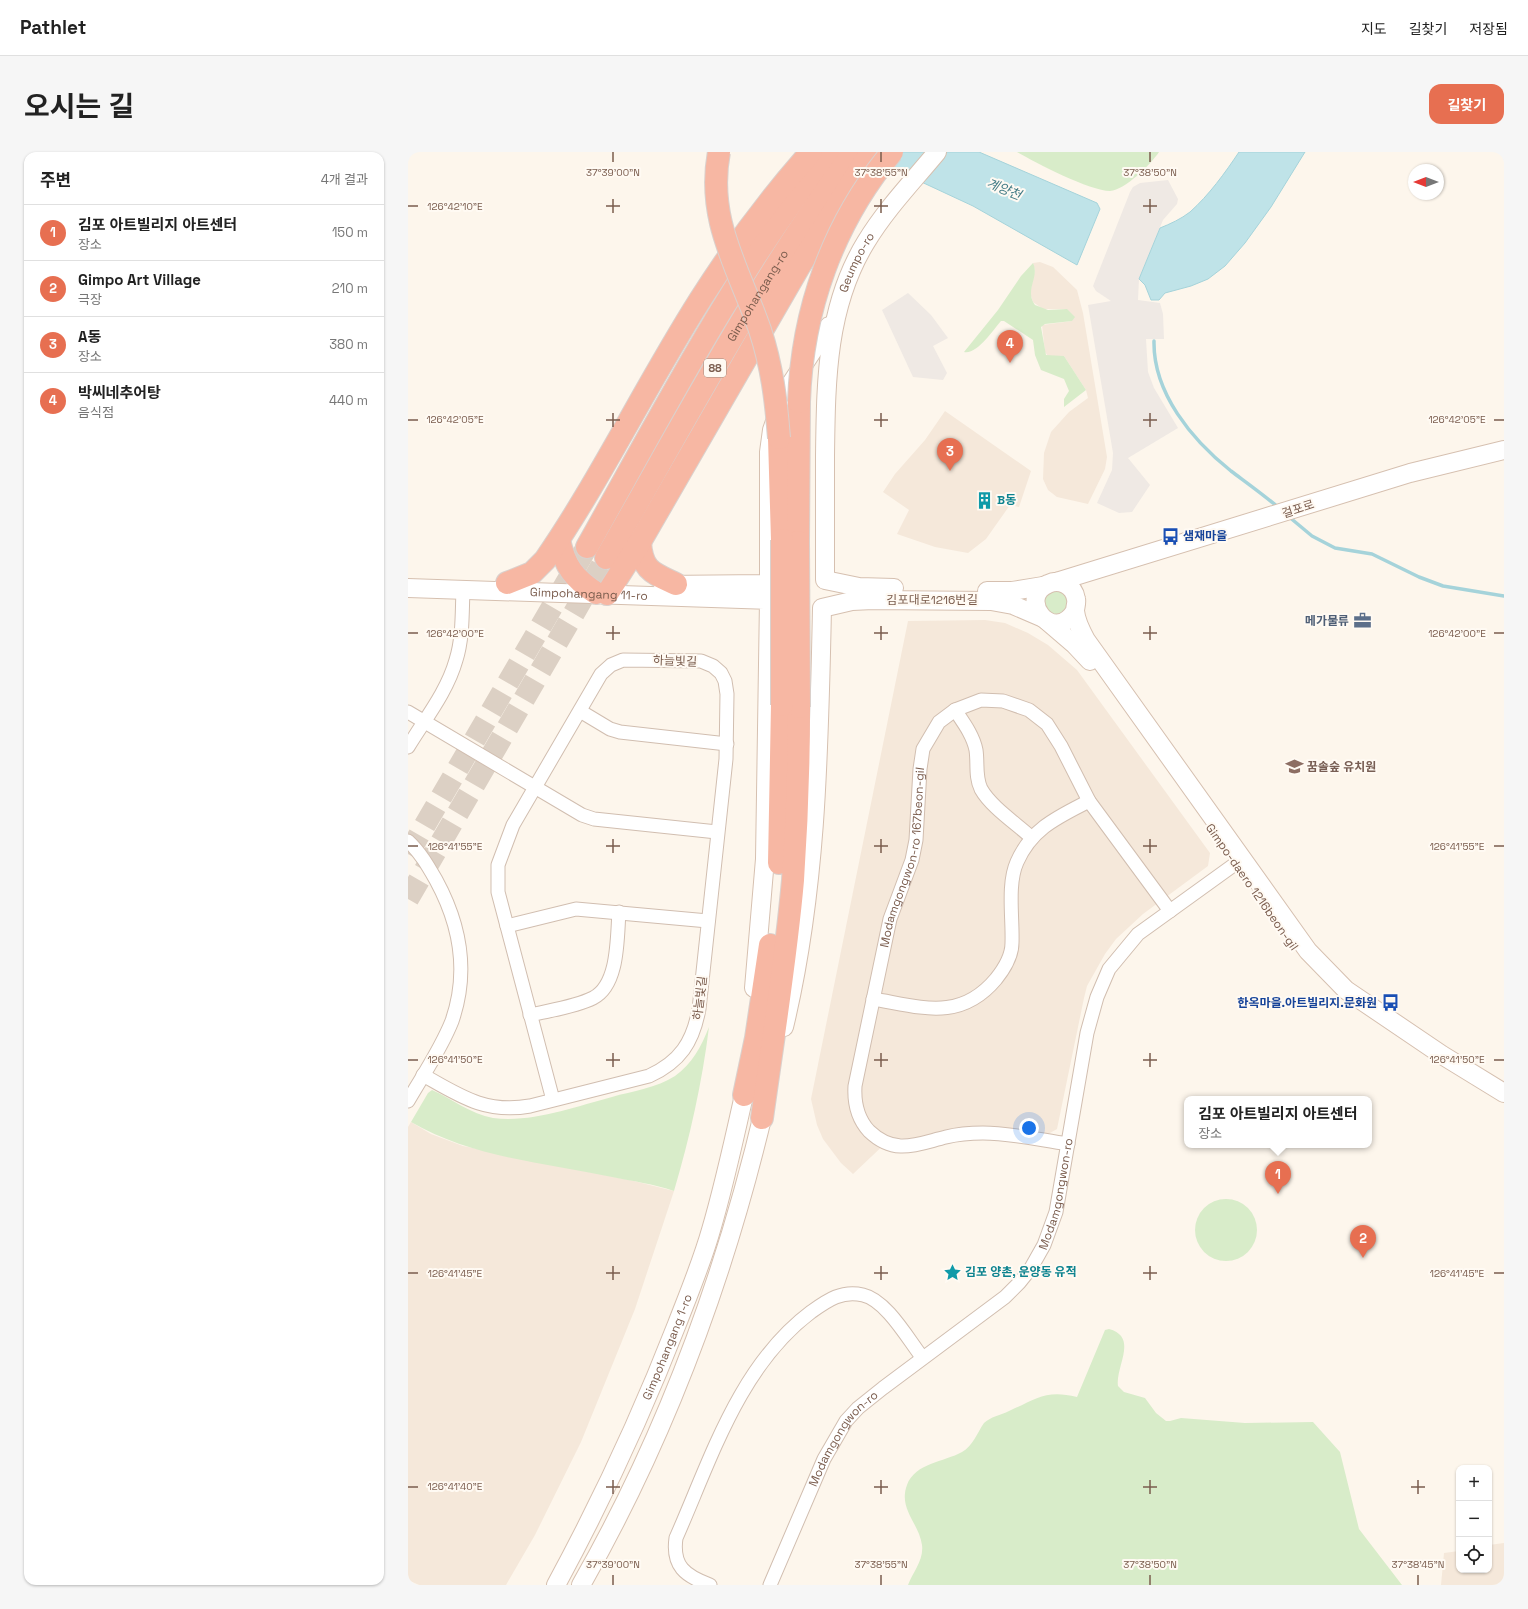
<!DOCTYPE html>
<html lang="ko">
<head>
<meta charset="utf-8">
<style>
	body { margin:0; font-family:"Space Grotesk","Noto Sans KR",sans-serif; background:#f6f6f6; color:#222 }
	.controls { position:absolute; right:12px; bottom:12px; display:grid; overflow:hidden; border-radius:8px; box-shadow:0 1px 3px #0004 }
	.controls button { width:36px; height:36px; display:grid; place-items:center; padding:0; border:0; border-bottom:1px solid #e0e0e0; background:#fff; color:#222; font:20px sans-serif }
	.compass { position:absolute; left:1000px; top:12px; width:36px; height:36px; border-radius:50%; background:#fff; box-shadow:0 1px 3px #0004; rotate:270deg }
	.you { position:absolute; left:621px; top:976px; width:14px; height:14px; margin:-10px; border:3px solid #fff; border-radius:50%; background:#1a73e8; box-shadow:0 0 0 6px #1a73e833 }
	.badge { display:grid; place-items:center; width:26px; height:26px; border-radius:50%; background:#e76f51; color:#fff; font-size:13px; font-weight:700 }
	.pin { position:absolute; translate:-50% -33px; filter:drop-shadow(0 1px 2px #0008) }
	.pin::after { content:''; position:absolute; top:21px; width:14px; height:12px; background:inherit; clip-path:polygon(0 0,100% 0,50% 100%) }
	.popup { position:absolute; left:776px; top:944px; width:188px; height:52px; box-sizing:border-box; display:grid; place-content:center; border-radius:8px; background:#fff; filter:drop-shadow(0 1px 3px #0005); font-size:13px; white-space:nowrap; color:#767676 }
	.popup b { font-size:15px; color:#222 }
	.popup::after { content:''; position:absolute; left:50%; top:100%; margin-left:-8px; border:8px solid transparent; border-top-color:#fff }
	.list { margin:0; padding:0; list-style:none }
	h2 { display:flex; justify-content:space-between; align-items:center; height:52px; margin:0; padding:0 16px; font-size:17px }
	h2 small { font-size:13px; font-weight:400; color:#767676 }
	.list li { display:grid; grid-template-columns:26px 1fr auto; gap:12px; align-items:center; box-sizing:border-box; height:56px; padding:0 16px; border-top:1px solid #e0e0e0 }
	.list b { display:block; font-size:15px; white-space:nowrap }
	.list p { margin:0; font-size:13px; white-space:nowrap; color:#767676 }
	.list em { font-size:13px; font-style:normal; color:#767676 }
	.icon { flex:none; width:22px; height:22px; fill:none; stroke:currentColor; stroke-width:2; stroke-linecap:round; stroke-linejoin:round }
	.map { position:relative; flex:none; width:1096px; height:1433px; overflow:hidden; border-radius:12px }
	header { display:flex; align-items:center; gap:24px; box-sizing:border-box; height:56px; padding:0 20px; background:#fff; border-bottom:1px solid #e0e0e0 }
	header strong { font-size:19px }
	nav { display:flex; gap:22px; margin-inline-start:auto; font-size:14px }
	.intro { display:flex; align-items:center; justify-content:space-between; box-sizing:border-box; height:96px; padding:0 24px }
	h1 { margin:0; font-size:28px }
	.button { padding:10px 18px; border-radius:12px; background:#e76f51; color:#fff; font-size:14px; font-weight:700 }
	main { display:flex; gap:24px; padding:0 24px }
	aside { flex:1; background:#fff; border-radius:12px; box-shadow:0 1px 3px #0004 }
	.map>svg:first-child { display:block }
	.residential { fill:#f5e8da }
	.industrial { fill:#efe9e4 }
	.green { fill:#d8ecc9 }
	.water { fill:#bfe3e8; stroke:#a5d3da }
	.lines { fill:none; stroke-linecap:round; stroke-linejoin:round }
	.stream { stroke:#a5d3da; stroke-width:3.5 }
	.highway-tunnel { stroke:#dcd0c4; stroke-width:22; stroke-dasharray:22 11; stroke-linecap:butt }
	.street-casing { stroke:#d1beb0; stroke-width:15 }
	.secondary-casing { stroke:#d6c0b0; stroke-width:20 }
	.highway-casing { stroke:#dad1cd; stroke-width:24 }
	.street { stroke:#fff; stroke-width:13 }
	.secondary { stroke:#fff; stroke-width:18 }
	.highway { stroke:#f7b7a3; stroke-width:22 }
	.highway-bridge-casing { stroke:#dad1cd; stroke-width:24; stroke-linecap:butt }
	.highway-bridge { stroke:#f7b7a3; stroke-width:22 }
	.ticks { fill:none; stroke:#7a5c4d; stroke-width:1.5 }
	.labels { text-anchor:middle; dominant-baseline:central; stroke-width:4; stroke-linejoin:round; paint-order:stroke }
	.shield { fill:#fffaf3; stroke:#a28b7f; stroke-width:1 }
	.shield-label { font-size:11px; font-weight:bold; fill:#7a5c4d }
	.street-label { font-size:12px; fill:#7a5c4d; stroke:#fffaf3 }
	.culture-label { font-size:12px; font-weight:bold; fill:#0d838f; stroke:#fffaf3; text-anchor:start }
	.transit-label { font-size:12px; font-weight:bold; fill:#164399; stroke:#fffaf3; text-anchor:start }
	.service-label { font-size:12px; font-weight:bold; fill:#4e5e75; stroke:#fffaf3; text-anchor:end }
	.education-label { font-size:12px; font-weight:bold; fill:#785e54; stroke:#fffaf3; text-anchor:start }
	.water-label { font-size:13px; font-style:italic; fill:#437c86; stroke:#fffaf3 }
	.ticks-label { font-size:10px; text-anchor:middle; fill:#7a5c4d; stroke:#fffaf3; stroke-width:4; stroke-linejoin:round; paint-order:stroke }
</style>
</head>
<body>
<header>
<strong>Pathlet</strong>
<nav><a>지도</a><a>길찾기</a><a>저장됨</a></nav>
</header>
<div class="intro"><h1>오시는 길</h1><a class="button">길찾기</a></div>
<main>
<aside>
<h2>주변<small>4개 결과</small></h2>
<ul class="list">
<li><span class="badge">1</span><div><b>김포 아트빌리지 아트센터</b><p>장소</p></div><em>150 m</em></li>
<li><span class="badge">2</span><div><b>Gimpo Art Village</b><p>극장</p></div><em>210 m</em></li>
<li><span class="badge">3</span><div><b>A동</b><p>장소</p></div><em>380 m</em></li>
<li><span class="badge">4</span><div><b>박씨네추어탕</b><p>음식점</p></div><em>440 m</em></li>
</ul>
</aside>
<div class="map">
<svg width="1096" height="1433" viewBox="0 0 1096 1433">
	<rect width="100%" height="100%" fill="#fdf6ec"/>
	<g class="residential">
		<path d="M 632,110 L 645,115 L 669,138 L 675,161 L 699,305 L 697,317 L 680,352 L 649,345 L 640,338 L 635,327 L 636,301 L 643,280 L 661,260 L 680,246 L 678,238 L 656,204 L 640,204 L 637,200 L 634,173 L 664,169 L 657,157 L 635,157 L 625,150 L 622,141 L 627,118 L 625,111 Z"/>
		<path d="M 537,259 L 623,319 L 611,355 L 602,353 L 578,387 L 560,401 L 527,395 L 489,382 L 501,358 L 475,340 L 487,322 L 517,288 Z"/>
		<path d="M 577,468 L 597,471 L 620,481 L 640,493 L 669,518 L 802,701 L 800,714 L 735,762 L 708,787 L 697,802 L 679,834 L 676,846 L 649,977 L 640,982 L 592,975 L 558,975 L 537,978 L 506,987 L 483,986 L 445,1022 L 433,1011 L 415,987 L 409,973 L 403,947 L 500,469 Z"/>
		<path d="M 3,970 L 23,982 L 55,994 L 226,1029 L 266,1039 L 227,1157 L 173,1290 L 127,1383 L 98,1433 L 11,1433 L 0,1428 L 0,975 Z"/>
		<path d="M 1096,1391 L 1096,1433 L 1033,1433 L 1036,1401 L 1051,1399 L 1051,1418 L 1081,1418 L 1081,1393 Z"/>
	</g>
	<g class="industrial">
		<path d="M 760,28 L 770,47 L 769,52 L 755,68 L 731,127 L 730,148 L 752,151 L 755,162 L 756,187 L 738,187 L 740,220 L 746,236 L 770,276 L 720,306 L 742,333 L 724,360 L 711,361 L 689,351 L 704,318 L 705,301 L 680,153 L 703,149 L 688,139 L 685,134 L 722,40 L 725,35 L 732,31 Z"/>
		<path d="M 500,141 L 523,163 L 540,186 L 525,194 L 539,221 L 535,228 L 505,225 L 474,158 Z"/>
	</g>
	<g class="green">
		<path d="M 609,0 L 751,0 C 743,12 717,38 702,39 C 682,39 628,11 609,0 Z"/>
		<path d="M 625,111 C 632,125 616,138 627,153 L 640,158 L 659,157 L 667,165 L 664,169 L 637,172 L 633,175 L 638,203 L 656,204 L 678,238 L 656,255 L 656,247 L 661,239 L 656,227 L 633,218 L 627,203 L 625,188 L 596,169 L 593,169 C 585,178 569,203 556,200 L 590,158 L 613,124 Z"/>
		<circle cx="648" cy="450" r="12"/>
		<path d="M 301,875 C 294,931 282,985 266,1039 C 246,1032 224,1029 204,1025 C 136,1011 63,1005 3,970 L 20,941 L 24,938 C 44,947 63,962 85,966 C 124,971 166,955 204,945 C 224,939 249,936 267,924 C 284,912 293,895 301,875 Z"/>
		<circle cx="818" cy="1078" r="31"/>
		<path d="M 701,1177 C 731,1185 707,1215 710,1234 L 716,1240 L 737,1246 L 748,1261 L 758,1269 L 762,1269 L 773,1266 L 837,1271 L 905,1270 L 932,1300 L 951,1377 L 994,1433 L 500,1433 C 505,1420 516,1408 514,1393 C 511,1371 490,1357 499,1333 C 507,1311 536,1310 554,1300 C 565,1294 569,1281 576,1271 C 582,1265 593,1263 601,1259 C 628,1247 638,1237 669,1245 L 697,1178 Z"/>
	</g>
	<g class="water">
		<path d="M 449,0 L 571,0 L 689,51 L 692,57 L 669,113 L 565,54 Z"/>
		<path d="M 831,0 L 897,0 L 863,55 L 837,91 L 817,114 L 800,127 L 783,134 L 757,141 L 751,148 L 743,148 L 737,133 L 731,127 L 752,76 C 762,72 773,67 782,60 C 801,43 817,21 831,0 Z"/>
	</g>
	<g class="lines">
		<g class="stream">
			<path d="M 746,189 C 745,241 784,288 823,319 C 839,331 856,343 871,356"/>
			<path d="M 880,364 L 904,384 L 927,396 L 964,402 L 1011,425 L 1035,434 L 1096,444"/>
		</g>
		<g class="highway-tunnel">
			<path d="M 0,702 L 179,395"/>
			<path d="M 0,747 L 198,406"/>
		</g>
		<defs>
			<g id="street">
				<path d="M 547,558 C 555,570 565,583 568,598 C 570,611 567,625 573,637 C 583,655 609,672 624,686"/>
				<path d="M 172,559 L 202,577 L 212,580 L 319,592"/>
				<path d="M 0,560 L 174,663 L 186,667 L 309,680"/>
				<path d="M 0,595 C 17,567 39,540 48,508 C 55,486 54,461 55,438"/>
				<path d="M 0,689 C 12,700 20,714 28,728 C 52,772 61,820 44,869 C 33,897 15,923 0,949"/>
				<path d="M 99,774 L 168,757 L 300,769"/>
				<path d="M 465,847 C 513,855 552,870 588,827 C 596,817 604,804 604,791 C 605,767 599,732 609,710 C 624,676 650,665 681,649"/>
				<path d="M 122,863 C 143,858 167,855 185,846 C 211,833 209,785 211,760"/>
				<path d="M 15,923 C 52,944 78,962 122,954 L 241,924 C 272,910 285,890 291,857 L 318,607 L 319,542 L 317,529 L 313,521 L 305,514 L 293,509 L 215,508 L 203,513 L 193,522 L 105,673 L 90,713 L 90,740 L 145,948"/>
				<path id="s1" d="M 660,992 C 632,988 603,981 575,981 C 563,981 550,982 538,985 C 509,992 487,1004 461,979 C 449,966 446,951 447,934 L 482,767 L 504,708 L 508,688 L 512,617 L 515,597 L 531,570 L 547,558 L 573,548 L 595,549 L 621,558 L 639,572 L 653,594 L 681,649 L 762,759"/>
				<path d="M 302,1433 C 277,1424 264,1414 268,1386 C 303,1307 331,1214 403,1160 C 420,1148 434,1138 455,1143 C 478,1148 500,1187 514,1205"/>
				<path id="s2" d="M 362,1433 L 416,1307 L 438,1269 L 450,1256 L 475,1236 L 597,1145 L 611,1131 L 623,1116 L 636,1093 L 648,1060 L 679,881 L 689,845 L 701,817 L 730,782 L 834,707"/>
			</g>
			<g id="secondary">
				<path d="M 648,430 L 1002,321 L 1096,298"/>
				<path d="M 255,433 L 361,432 L 361,300 L 364,278 L 371,258 L 384,230 L 421,174"/>
				<path id="s3" d="M 0,436 L 361,448 L 357,707 L 346,836"/>
				<path id="s4" d="M 486,436 L 451,435 L 417,428 C 417,387 417,345 417,304 C 418,230 418,155 458,90 C 478,57 505,29 529,0"/>
				<path d="M 579,439 L 604,439 L 635,434"/>
				<path d="M 667,459 C 645,494 608,446 640,432 C 652,426 666,434 668,447 C 669,451 667,455 667,459 C 668,469 673,479 678,488 L 900,799 L 938,838 L 1034,903 L 1096,941"/>
				<path d="M 639,469 L 667,493 L 682,509"/>
				<path d="M 376,875 C 409,738 411,596 414,456 L 444,449 L 465,448 L 583,449 L 605,453 L 633,465"/>
				<path id="s5" d="M 148,1433 C 194,1348 234,1262 269,1172 C 281,1141 294,1110 303,1078 C 316,1034 326,988 336,943 L 337,931"/>
				<path d="M 173,1433 C 258,1284 318,1121 357,954"/>
			</g>
			<g id="highway">
				<path d="M 371,286 L 374,388"/>
				<path d="M 151,388 C 157,414 165,426 188,441"/>
				<path d="M 232,390 C 234,419 245,421 268,432"/>
				<path d="M 390,390 L 391,250"/>
				<path d="M 179,395 C 255,260 326,122 421,0"/>
				<path id="s6" d="M 198,406 C 277,269 351,127 446,0"/>
				<path d="M 99,431 L 124,421 L 137,408 C 194,325 238,233 292,148 C 325,96 362,46 403,0"/>
				<path d="M 199,442 L 232,390 L 392,113 L 463,0"/>
				<path d="M 371,711 L 374,553"/>
				<path d="M 336,943 L 348,886 L 362,793"/>
				<path d="M 354,966 C 365,887 378,808 385,728 C 389,670 391,613 391,555"/>
			</g>
		</defs>
		<use href="#street" class="street-casing"/>
		<use href="#secondary" class="secondary-casing"/>
		<use href="#highway" class="highway-casing"/>
		<use href="#street" class="street"/>
		<use href="#secondary" class="secondary"/>
		<use href="#highway" class="highway"/>
		<defs>
			<g id="highway-bridge">
				<path d="M 311,0 C 298,68 331,117 352,178 C 364,214 368,248 371,286"/>
				<path d="M 391,250 C 394,158 425,71 484,0"/>
				<path d="M 390,390 L 391,555"/>
				<path d="M 374,553 L 374,388"/>
			</g>
		</defs>
		<use href="#highway-bridge" class="highway-bridge-casing"/>
		<use href="#highway-bridge" class="highway-bridge"/>
	</g>
	<path class="ticks" d="M 205,0 L 205,10M 473,0 L 473,10M 742,0 L 742,10M 205,47 L 205,61M 473,47 L 473,61M 742,47 L 742,61M 0,54 L 10,54M 198,54 L 212,54M 466,54 L 480,54M 735,54 L 749,54M 205,261 L 205,275M 473,261 L 473,275M 742,261 L 742,275M 0,268 L 10,268M 198,268 L 212,268M 466,268 L 480,268M 735,268 L 749,268M 1086,268 L 1096,268M 205,474 L 205,488M 473,474 L 473,488M 742,474 L 742,488M 0,481 L 10,481M 198,481 L 212,481M 466,481 L 480,481M 735,481 L 749,481M 1086,481 L 1096,481M 205,687 L 205,701M 473,687 L 473,701M 742,687 L 742,701M 0,694 L 10,694M 198,694 L 212,694M 466,694 L 480,694M 735,694 L 749,694M 1086,694 L 1096,694M 205,901 L 205,915M 473,901 L 473,915M 742,901 L 742,915M 0,908 L 10,908M 198,908 L 212,908M 466,908 L 480,908M 735,908 L 749,908M 1086,908 L 1096,908M 205,1114 L 205,1128M 473,1114 L 473,1128M 742,1114 L 742,1128M 0,1121 L 10,1121M 198,1121 L 212,1121M 466,1121 L 480,1121M 735,1121 L 749,1121M 1086,1121 L 1096,1121M 205,1328 L 205,1342M 473,1328 L 473,1342M 742,1328 L 742,1342M 1010,1328 L 1010,1342M 0,1335 L 10,1335M 198,1335 L 212,1335M 466,1335 L 480,1335M 735,1335 L 749,1335M 1003,1335 L 1017,1335M 205,1423 L 205,1433M 473,1423 L 473,1433M 742,1423 L 742,1433M 1010,1423 L 1010,1433"/>
	<defs>
		<symbol id="building-bare" viewBox="-9 -9 18 18"><path d="M-4-6H4V6H1V3H-1V6H-4ZM-2.5-4.3h1.7v1.8h-1.7ZM.8-4.3h1.7v1.8H.8ZM-2.5-1h1.7V.8h-1.7ZM.8-1h1.7V.8H.8Z" fill="#0f9aa8" stroke="#fffaf3" stroke-width="2.5" paint-order="stroke"/></symbol>
		<symbol id="bus-bare" viewBox="-9 -9 18 18"><path d="M-5-6H5V4H4V6H2V4H-2V6H-4V4H-5ZM-3.5-4V0h7V-4ZM-3.5 1.2v1.5H-2V1.2ZM2 1.2v1.5H3.5V1.2Z" fill="#1a4fb4" stroke="#fffaf3" stroke-width="2.5" paint-order="stroke"/></symbol>
		<symbol id="office-bare" viewBox="-9 -9 18 18"><path d="M-6-3h4V-5.5h4V-3h4V5H-6ZM-1-4.5V-3h2v-1.5ZM-6 0V1H6V0Z" fill="#5c6f8a" stroke="#fffaf3" stroke-width="2.5" paint-order="stroke"/></symbol>
		<symbol id="school-bare" viewBox="-9 -9 18 18"><path d="M0-5L7-2L0 1L-7-2ZM-4 1L0 2.5L4 1V4Q0 6-4 4Z" fill="#8d6e63" stroke="#fffaf3" stroke-width="2.5" paint-order="stroke"/></symbol>
		<symbol id="sight-bare" viewBox="-9 -9 18 18"><path d="M0-6L1.8-2.2L6-1.7L2.9 1.2L3.7 5.4L0 3.3L-3.7 5.4L-2.9 1.2L-6-1.7L-1.8-2.2Z" fill="#0f9aa8" stroke="#fffaf3" stroke-width="2.5" paint-order="stroke"/></symbol>
	</defs>
	<g fill-rule="evenodd">
		<use href="#building-bare" x="564" y="336" width="25" height="25"/>
		<use href="#bus-bare" x="750" y="372" width="25" height="25"/>
		<use href="#office-bare" x="942" y="456" width="25" height="25"/>
		<use href="#school-bare" x="874" y="602" width="25" height="25"/>
		<use href="#bus-bare" x="970" y="838" width="25" height="25"/>
		<use href="#sight-bare" x="532" y="1108" width="25" height="25"/>
	</g>
	<g class="labels">
		<rect class="shield" x="296" y="207" width="22" height="18" rx="3"/>
		<g class="shield-label">
			<text x="307" y="216">88</text>
		</g>
		<g class="street-label">
			<text stroke="none"><textPath href="#s4" startOffset="392">Geumpo-ro</textPath></text>
			<text stroke="none"><textPath href="#s6" startOffset="303">Gimpohangang-ro</textPath></text>
			<text transform="translate(890 357) rotate(-18)">걸포로</text>
			<text stroke="none"><textPath href="#s3" startOffset="181">Gimpohangang 11-ro</textPath></text>
			<text x="524" y="448">김포대로1216번길</text>
			<text transform="translate(267 509) rotate(2)">하늘빛길</text>
			<text stroke="none"><textPath href="#s1" startOffset="488">Modamgongwon-ro 167beon-gil</textPath></text>
			<text transform="translate(844 735) rotate(55)">Gimpo-daero 1216beon-gil</text>
			<text transform="translate(292 846) rotate(-83)">하늘빛길</text>
			<text stroke="none"><textPath href="#s2" startOffset="501">Modamgongwon-ro</textPath></text>
			<text stroke="none"><textPath href="#s5" startOffset="263">Gimpohangang 1-ro</textPath></text>
			<text stroke="none"><textPath href="#s2" startOffset="165">Modamgongwon-ro</textPath></text>
		</g>
		<g class="culture-label">
			<text x="589" y="348">B동</text>
			<text x="557" y="1120">김포 양촌, 운양동 유적</text>
		</g>
		<g class="transit-label">
			<text x="775" y="384">샘재마을</text>
			<text x="969" y="851" text-anchor="end">한옥마을.아트빌리지.문화원</text>
		</g>
		<g class="service-label">
			<text x="941" y="469">메가물류</text>
		</g>
		<g class="education-label">
			<text x="899" y="615">꿈솔숲 유치원</text>
		</g>
		<g class="water-label">
			<text transform="translate(596 37) rotate(22)">계양천</text>
		</g>
	</g>
	<g class="ticks-label">
		<text x="205" y="24">37°39'00"N</text>
		<text x="473" y="24">37°38'55"N</text>
		<text x="742" y="24">37°38'50"N</text>
		<text x="47" y="58">126°42'10"E</text>
		<text x="1049" y="271">126°42'05"E</text>
		<text x="47" y="271">126°42'05"E</text>
		<text x="1049" y="485">126°42'00"E</text>
		<text x="47" y="485">126°42'00"E</text>
		<text x="1049" y="698">126°41'55"E</text>
		<text x="47" y="698">126°41'55"E</text>
		<text x="1049" y="911">126°41'50"E</text>
		<text x="47" y="911">126°41'50"E</text>
		<text x="1049" y="1125">126°41'45"E</text>
		<text x="47" y="1125">126°41'45"E</text>
		<text x="47" y="1338">126°41'40"E</text>
		<text x="205" y="1416">37°39'00"N</text>
		<text x="473" y="1416">37°38'55"N</text>
		<text x="742" y="1416">37°38'50"N</text>
		<text x="1010" y="1416">37°38'45"N</text>
	</g>
</svg>
<div class="controls">
<button>+</button>
<button>−</button>
<button><svg class="icon" aria-label="locate" viewBox="0 0 24 24"><circle cx="12" cy="12" r="6"/><path d="M12 2v4M12 18v4M2 12h4M18 12h4"/></svg></button>
</div>
<svg class="compass" viewBox="-18 -18 36 36"><path d="M0-13l5 13h-10z" fill="#e53935"/><path d="M0 13l5-13h-10z" fill="#767676"/></svg>
<div class="you"></div>
<div class="pin badge" style="left:870px;top:1042px">1</div>
<div class="popup"><b>김포 아트빌리지 아트센터</b>장소</div>
<div class="pin badge" style="left:955px;top:1106px">2</div>
<div class="pin badge" style="left:542px;top:319px">3</div>
<div class="pin badge" style="left:602px;top:211px">4</div>
</div>
</main>
</body>
</html>
